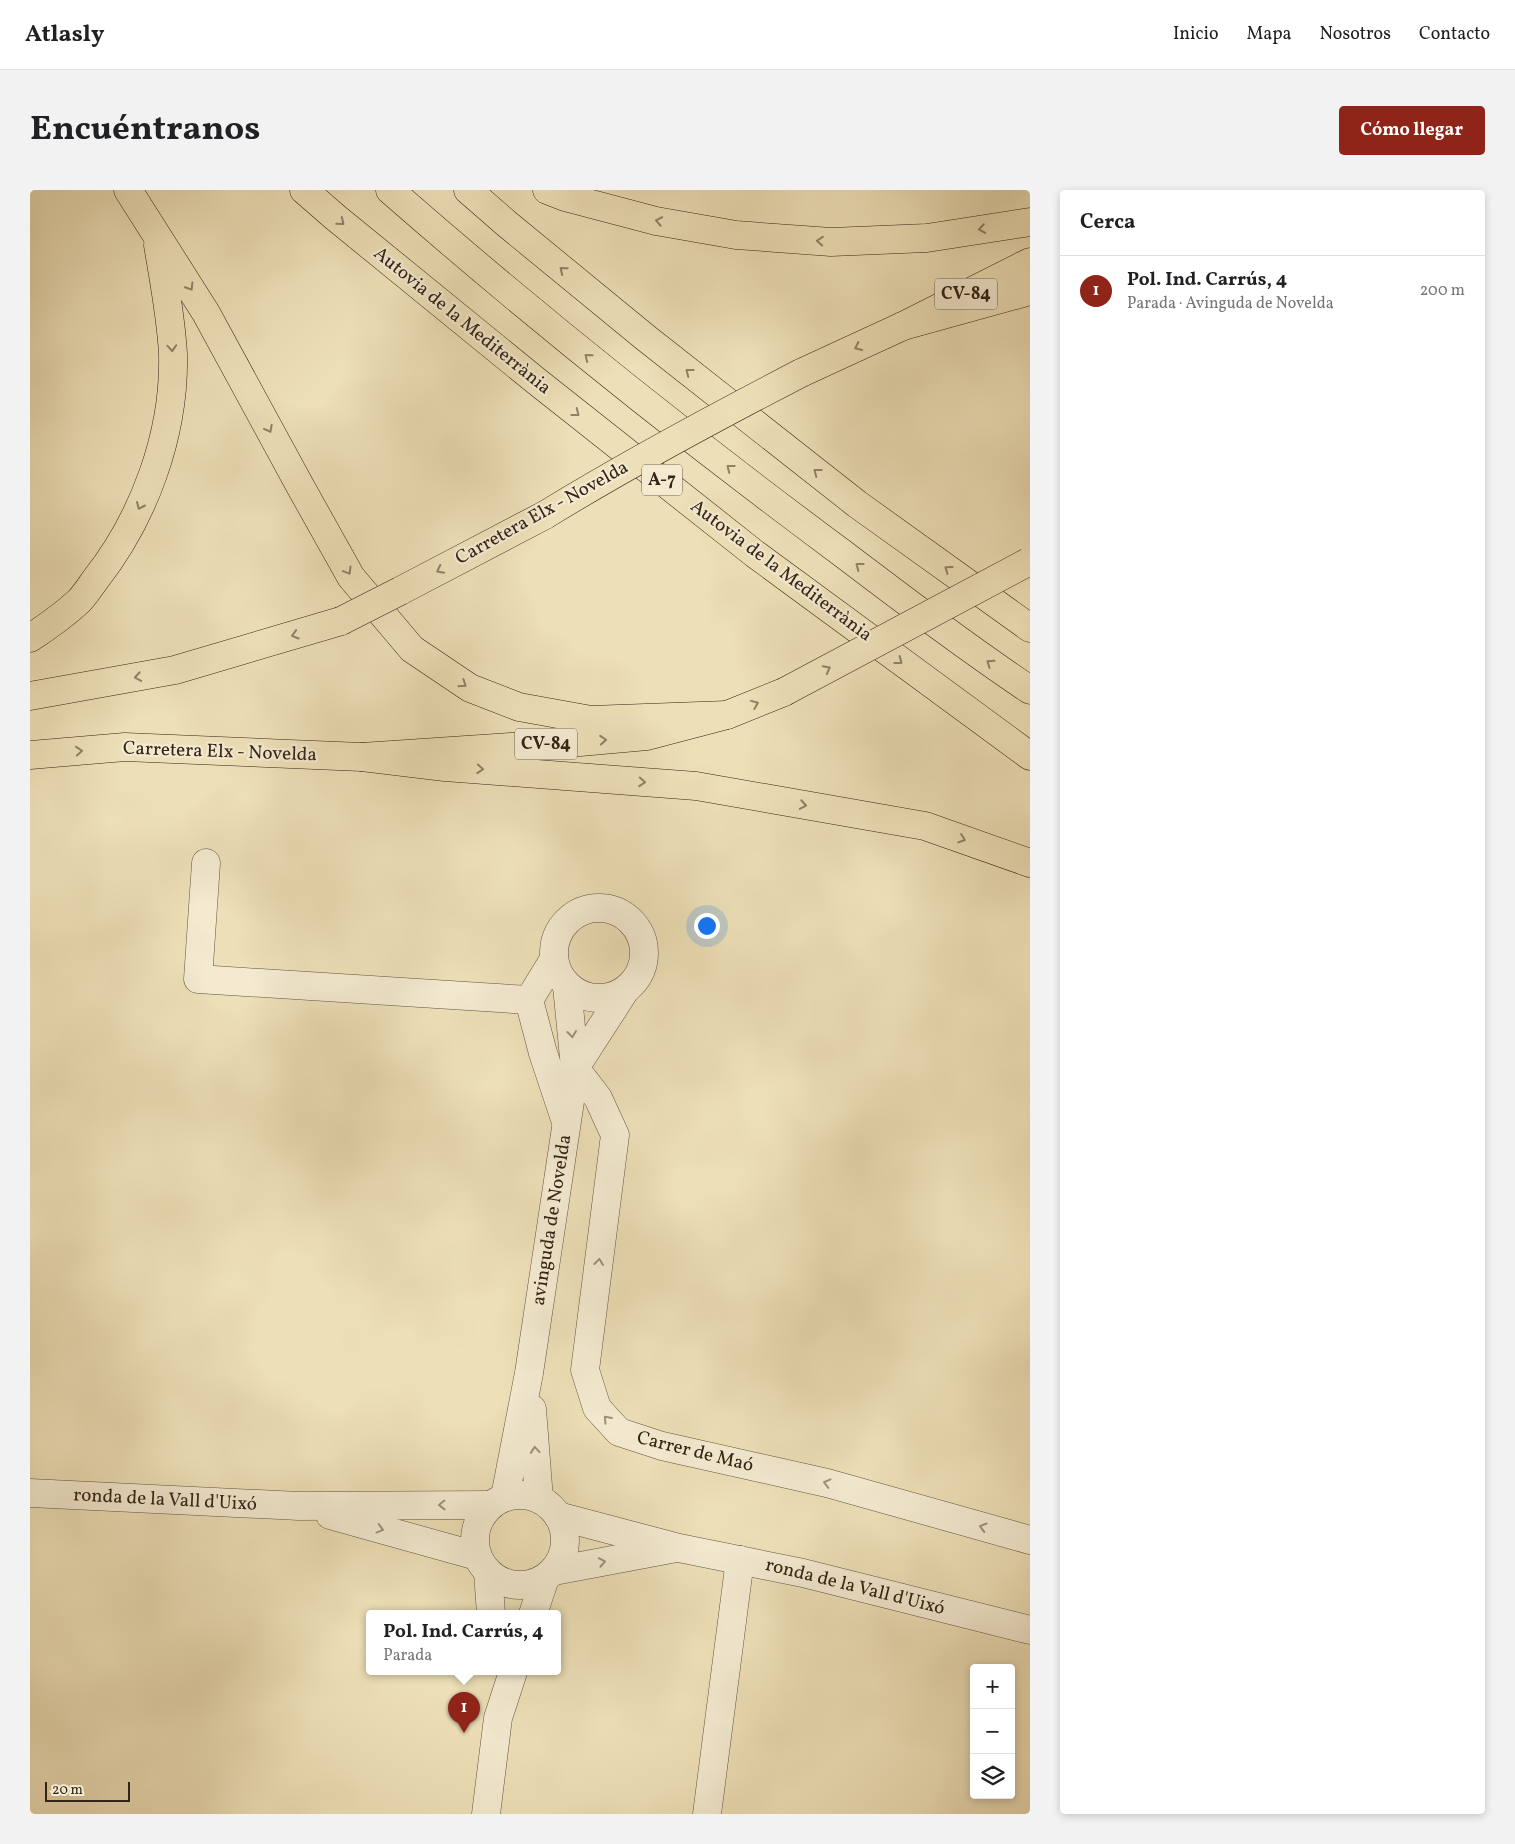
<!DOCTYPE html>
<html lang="es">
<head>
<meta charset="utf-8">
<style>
	body { margin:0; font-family:Vollkorn,serif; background:#f2f2f2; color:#202124 }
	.controls { position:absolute; right:15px; bottom:15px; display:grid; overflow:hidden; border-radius:5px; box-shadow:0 2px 8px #0003 }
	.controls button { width:45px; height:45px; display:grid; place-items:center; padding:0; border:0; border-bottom:1px solid #e0e0e0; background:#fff; color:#202124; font:25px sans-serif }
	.scale { position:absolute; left:15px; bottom:12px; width:85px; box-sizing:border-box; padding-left:5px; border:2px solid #342317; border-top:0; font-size:14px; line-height:18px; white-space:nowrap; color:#342317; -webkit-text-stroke:4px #f3ead0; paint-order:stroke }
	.you { position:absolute; left:676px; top:735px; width:18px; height:18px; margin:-12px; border:4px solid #fff; border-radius:50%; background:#1a73e8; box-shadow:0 0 0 8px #1a73e833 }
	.badge { display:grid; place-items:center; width:32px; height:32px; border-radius:50%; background:#8f2418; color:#fff; font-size:16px; font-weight:700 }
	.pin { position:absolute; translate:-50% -41px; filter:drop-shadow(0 1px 2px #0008) }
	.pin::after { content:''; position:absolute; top:26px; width:18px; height:15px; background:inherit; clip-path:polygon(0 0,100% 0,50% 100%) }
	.popup { position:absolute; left:336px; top:1420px; width:195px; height:65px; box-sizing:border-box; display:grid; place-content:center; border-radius:5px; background:#fff; filter:drop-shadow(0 1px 4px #0005); font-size:16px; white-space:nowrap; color:#757577 }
	.popup b { font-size:19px; color:#202124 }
	.popup::after { content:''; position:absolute; left:50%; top:100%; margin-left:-10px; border:10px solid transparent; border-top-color:#fff }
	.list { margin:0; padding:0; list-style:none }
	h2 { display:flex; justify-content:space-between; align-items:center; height:65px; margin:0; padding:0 20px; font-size:21px }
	h2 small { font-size:16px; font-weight:400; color:#757577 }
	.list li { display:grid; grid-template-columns:32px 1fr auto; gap:15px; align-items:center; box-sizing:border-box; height:70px; padding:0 20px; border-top:1px solid #e0e0e0 }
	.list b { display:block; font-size:19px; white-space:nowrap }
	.list p { margin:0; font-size:16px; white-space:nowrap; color:#757577 }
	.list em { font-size:16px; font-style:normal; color:#757577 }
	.icon { flex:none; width:28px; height:28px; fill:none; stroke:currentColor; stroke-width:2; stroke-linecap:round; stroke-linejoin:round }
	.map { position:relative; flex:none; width:1000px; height:1624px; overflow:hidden; border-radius:5px }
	header { display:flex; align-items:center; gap:30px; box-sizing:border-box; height:70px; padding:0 25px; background:#fff; border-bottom:1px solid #e0e0e0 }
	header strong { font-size:24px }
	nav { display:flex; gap:28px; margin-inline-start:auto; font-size:18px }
	.intro { display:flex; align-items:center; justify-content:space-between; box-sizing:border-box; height:120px; padding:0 30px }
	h1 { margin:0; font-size:35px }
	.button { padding:12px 22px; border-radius:5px; background:#8f2418; color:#fff; font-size:18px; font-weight:700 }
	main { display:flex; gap:30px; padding:0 30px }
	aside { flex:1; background:#fff; border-radius:5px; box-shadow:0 2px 8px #0003 }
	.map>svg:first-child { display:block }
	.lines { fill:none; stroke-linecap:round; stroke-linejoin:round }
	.minor-casing { stroke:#62523f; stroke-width:29 }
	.major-casing { stroke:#342317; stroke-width:29 }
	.highway-casing { stroke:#342317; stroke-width:29 }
	.minor { stroke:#f3ead0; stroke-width:28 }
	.major { stroke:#eddfb7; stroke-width:28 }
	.highway { stroke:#eddfb7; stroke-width:28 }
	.major-bridge-casing { stroke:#342317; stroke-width:29; stroke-linecap:butt }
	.major-bridge { stroke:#eddfb7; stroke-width:28 }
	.oneway { stroke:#908167 }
	.oneway2 { stroke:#9d907d }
	.labels { text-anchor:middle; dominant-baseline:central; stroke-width:4.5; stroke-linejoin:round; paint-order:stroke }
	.shield { fill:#f3ead0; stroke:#6d5f4e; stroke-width:1 }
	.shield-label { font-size:18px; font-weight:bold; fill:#342317 }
	.street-label { font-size:19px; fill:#342317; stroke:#f3ead0 }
</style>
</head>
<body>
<header>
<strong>Atlasly</strong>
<nav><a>Inicio</a><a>Mapa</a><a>Nosotros</a><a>Contacto</a></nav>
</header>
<div class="intro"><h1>Encuéntranos</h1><a class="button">Cómo llegar</a></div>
<main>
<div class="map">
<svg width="1000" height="1624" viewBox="0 0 1000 1624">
	<rect width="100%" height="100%" fill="#eddfb7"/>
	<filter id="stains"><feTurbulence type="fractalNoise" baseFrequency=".004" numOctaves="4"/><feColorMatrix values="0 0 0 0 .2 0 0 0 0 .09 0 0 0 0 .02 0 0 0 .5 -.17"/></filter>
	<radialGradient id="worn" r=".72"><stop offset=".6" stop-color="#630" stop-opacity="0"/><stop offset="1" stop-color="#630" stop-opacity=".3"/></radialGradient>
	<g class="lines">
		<defs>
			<g id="minor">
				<path d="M 176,673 L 168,789 L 499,810"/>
				<circle cx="569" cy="763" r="45"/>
				<path d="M 524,769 L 499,810 L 513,863 L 535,929"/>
				<path d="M 537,796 L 545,878 L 594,802"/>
				<path d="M 545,878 L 568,908 L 585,945 L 555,1180 L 567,1218 L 589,1242 L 632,1256 L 797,1293 L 1000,1350"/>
				<path d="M 502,1219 L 509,1309"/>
				<path d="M 0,1303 L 269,1316 L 461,1315"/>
				<circle cx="490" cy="1350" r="45"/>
				<path d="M 475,1307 L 499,1183 L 545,878"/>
				<path d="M 300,1325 L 447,1366"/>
				<path d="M 528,1326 L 649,1358 L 773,1383 L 1000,1440"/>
				<path d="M 524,1381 L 641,1359"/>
				<path d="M 458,1382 L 461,1424"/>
				<path d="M 503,1424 L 515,1388"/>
				<path d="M 456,1624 L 468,1528 L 483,1482"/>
				<path d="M 677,1624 L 710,1370"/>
			</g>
			<g id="major">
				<path d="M 771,183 L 873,136 L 1000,72"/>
				<path d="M 370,401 L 515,325"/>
				<path d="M 0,506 L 145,480 L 311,431"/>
				<path d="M 0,565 L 95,557 L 332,567 L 539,553 L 617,546 L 697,525 L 754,502"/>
			</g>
			<g id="highway">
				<path d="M 98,0 L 176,123 L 269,294 L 321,387 L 382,459 L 440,498 L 489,517 L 561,530 L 697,525"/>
				<path d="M 274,0 L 305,27 L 505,190 L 725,364 L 1000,566"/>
				<path d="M 360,0 C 505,127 657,248 812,363 C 874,410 936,457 1000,500"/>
				<path d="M 438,0 L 477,34 L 616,148 L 827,314 L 1000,438"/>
				<path d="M 517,0 L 535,7 L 626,31 L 706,45 L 801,52 L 897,48 L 1000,32"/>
				<path d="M 873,136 L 1000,101"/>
				<path d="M 0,448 C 17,437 34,425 49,411 C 55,405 60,397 65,390 C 114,328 145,244 143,164 C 141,127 134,91 128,55"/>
				<path d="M 332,567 L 415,577 L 666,596 L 895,636 L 1000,673"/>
			</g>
		</defs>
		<use href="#minor" class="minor-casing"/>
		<use href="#major" class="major-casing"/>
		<use href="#highway" class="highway-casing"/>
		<use href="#minor" class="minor"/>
		<use href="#major" class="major"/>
		<use href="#highway" class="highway"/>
		<defs>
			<g id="major-bridge">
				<path d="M 515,325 C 598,274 684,228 771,183"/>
				<path d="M 311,431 L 370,401"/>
				<path d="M 754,502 L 998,372"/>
			</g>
		</defs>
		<use href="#major-bridge" class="major-bridge-casing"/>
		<use href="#major-bridge" class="major-bridge"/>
	</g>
	<defs><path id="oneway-chevron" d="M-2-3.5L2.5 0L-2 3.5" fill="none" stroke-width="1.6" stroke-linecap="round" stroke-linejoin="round" transform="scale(1.25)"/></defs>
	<g class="oneway">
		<use href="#oneway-chevron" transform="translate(629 31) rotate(-169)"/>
		<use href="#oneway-chevron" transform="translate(311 32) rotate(39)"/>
		<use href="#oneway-chevron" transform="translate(952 39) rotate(171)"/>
		<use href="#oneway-chevron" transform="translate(790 51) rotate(-176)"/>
		<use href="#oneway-chevron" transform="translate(533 80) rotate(-141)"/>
		<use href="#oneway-chevron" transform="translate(160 97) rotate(58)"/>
		<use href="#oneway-chevron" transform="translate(828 157) rotate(155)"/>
		<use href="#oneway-chevron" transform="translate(142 158) rotate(86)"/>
		<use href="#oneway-chevron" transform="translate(558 167) rotate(-141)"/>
		<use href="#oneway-chevron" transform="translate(659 182) rotate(-142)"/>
		<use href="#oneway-chevron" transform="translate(546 223) rotate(38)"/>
		<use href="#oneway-chevron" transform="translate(239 239) rotate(62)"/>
		<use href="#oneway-chevron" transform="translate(700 278) rotate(-142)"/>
		<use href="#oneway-chevron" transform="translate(787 282) rotate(-142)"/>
		<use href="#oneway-chevron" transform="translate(110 316) rotate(114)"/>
		<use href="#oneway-chevron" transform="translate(829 376) rotate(-143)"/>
		<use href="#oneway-chevron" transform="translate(918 379) rotate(-144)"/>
		<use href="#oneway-chevron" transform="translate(410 380) rotate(153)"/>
		<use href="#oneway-chevron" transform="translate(318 381) rotate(59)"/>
		<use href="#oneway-chevron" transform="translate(265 445) rotate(163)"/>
		<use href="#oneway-chevron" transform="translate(869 471) rotate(37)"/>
		<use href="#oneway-chevron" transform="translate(960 473) rotate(-145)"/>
		<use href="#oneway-chevron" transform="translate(797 479) rotate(-28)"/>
		<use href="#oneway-chevron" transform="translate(108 487) rotate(170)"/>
		<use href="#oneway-chevron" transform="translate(433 494) rotate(34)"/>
		<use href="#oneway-chevron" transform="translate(725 514) rotate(-22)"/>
		<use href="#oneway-chevron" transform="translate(573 550) rotate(-5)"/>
		<use href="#oneway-chevron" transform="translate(49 561) rotate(-5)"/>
		<use href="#oneway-chevron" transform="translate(450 579) rotate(4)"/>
		<use href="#oneway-chevron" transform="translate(612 592) rotate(4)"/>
		<use href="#oneway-chevron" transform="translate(773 615) rotate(10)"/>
		<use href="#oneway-chevron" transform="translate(932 649) rotate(19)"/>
	</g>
	<g class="oneway2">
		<use href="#oneway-chevron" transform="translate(542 844) rotate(84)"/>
		<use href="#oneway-chevron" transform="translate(569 1072) rotate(-83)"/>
		<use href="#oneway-chevron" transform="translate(577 1229) rotate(-132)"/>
		<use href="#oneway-chevron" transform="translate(505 1260) rotate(-95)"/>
		<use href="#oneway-chevron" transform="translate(797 1293) rotate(-166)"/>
		<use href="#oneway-chevron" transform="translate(412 1315) rotate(179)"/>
		<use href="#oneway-chevron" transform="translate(953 1337) rotate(-164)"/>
		<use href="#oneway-chevron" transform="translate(350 1339) rotate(15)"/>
		<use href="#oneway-chevron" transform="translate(572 1372) rotate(-11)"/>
	</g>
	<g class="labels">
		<g class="shield">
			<rect x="905" y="88.5" width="62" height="31" rx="4"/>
			<rect x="612" y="274.5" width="40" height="31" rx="4"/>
			<rect x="485" y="538.5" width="62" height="31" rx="4"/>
		</g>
		<g class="shield-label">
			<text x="936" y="104">CV-84</text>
			<text x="632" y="290">A-7</text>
			<text x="516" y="554">CV-84</text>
		</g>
		<g class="street-label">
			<text transform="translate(432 131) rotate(39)">Autovia de la Mediterrània</text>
			<text transform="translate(512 323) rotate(-29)">Carretera Elx - Novelda</text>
			<text transform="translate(751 381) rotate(37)">Autovia de la Mediterrània</text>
			<text transform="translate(190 562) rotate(2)">Carretera Elx - Novelda</text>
			<text transform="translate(522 1030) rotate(-81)">avinguda de Novelda</text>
			<text transform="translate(665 1262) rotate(14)">Carrer de Maó</text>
			<text transform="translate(135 1310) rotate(3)">ronda de la Vall d'Uixó</text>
			<text transform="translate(825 1397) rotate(14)">ronda de la Vall d'Uixó</text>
		</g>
	</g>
	<rect width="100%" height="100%" filter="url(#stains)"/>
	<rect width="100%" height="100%" fill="url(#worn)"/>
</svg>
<div class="controls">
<button>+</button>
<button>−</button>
<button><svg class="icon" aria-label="layers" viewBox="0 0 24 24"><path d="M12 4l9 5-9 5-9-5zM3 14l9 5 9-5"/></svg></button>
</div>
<div class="scale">20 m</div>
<div class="you"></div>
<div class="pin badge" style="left:434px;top:1543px">1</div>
<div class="popup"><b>Pol. Ind. Carrús, 4</b>Parada</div>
</div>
<aside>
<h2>Cerca<small></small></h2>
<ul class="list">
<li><span class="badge">1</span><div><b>Pol. Ind. Carrús, 4</b><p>Parada · Avinguda de Novelda</p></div><em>200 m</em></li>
</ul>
</aside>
</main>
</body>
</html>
